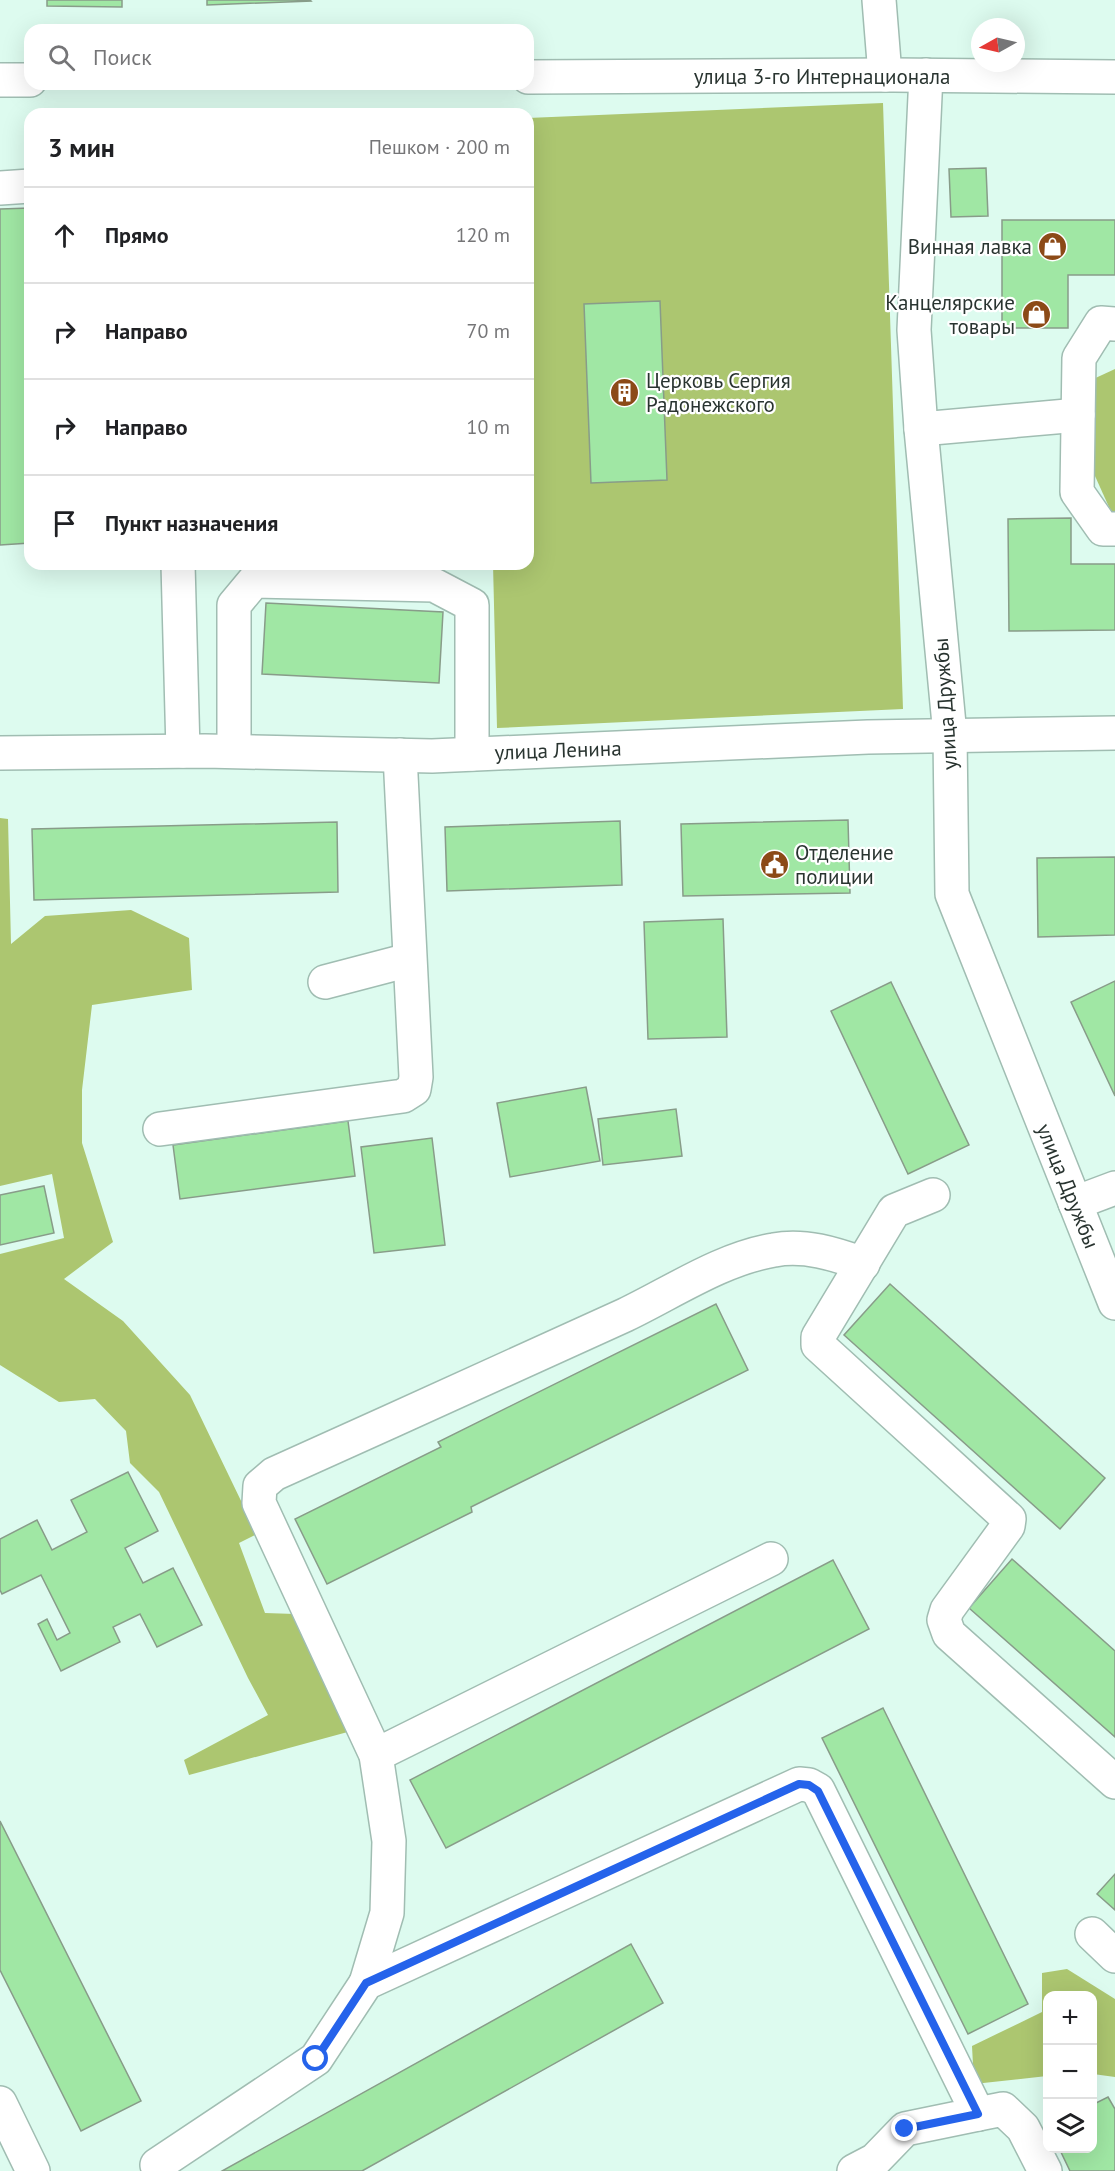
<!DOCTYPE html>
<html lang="ru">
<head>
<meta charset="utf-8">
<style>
	body { margin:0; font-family:"PT Sans",sans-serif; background:#f2f2f2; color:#202124 }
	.controls { position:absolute; right:18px; bottom:18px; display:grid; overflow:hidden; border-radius:12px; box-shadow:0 6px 24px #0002 }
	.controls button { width:54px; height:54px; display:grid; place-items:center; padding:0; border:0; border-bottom:2px solid #e0e0e0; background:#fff; color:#202124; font:30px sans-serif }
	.compass { position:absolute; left:971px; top:18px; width:54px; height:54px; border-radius:50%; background:#fff; box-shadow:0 6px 24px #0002; rotate:262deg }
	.stop { position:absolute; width:18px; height:18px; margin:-14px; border:4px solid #2563eb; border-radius:50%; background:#fff }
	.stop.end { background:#2563eb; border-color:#fff; box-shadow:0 2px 6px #0008 }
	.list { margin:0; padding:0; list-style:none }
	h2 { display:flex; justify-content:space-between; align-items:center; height:78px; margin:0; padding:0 24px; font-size:26px }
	h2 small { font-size:20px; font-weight:400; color:#757577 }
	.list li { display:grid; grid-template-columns:39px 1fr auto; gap:18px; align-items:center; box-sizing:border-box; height:96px; padding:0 24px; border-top:2px solid #e0e0e0 }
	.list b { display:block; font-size:22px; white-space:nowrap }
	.list em { font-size:20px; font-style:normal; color:#757577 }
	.icon { flex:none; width:33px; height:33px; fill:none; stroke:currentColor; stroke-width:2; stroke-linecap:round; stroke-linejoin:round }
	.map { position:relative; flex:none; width:1115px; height:2171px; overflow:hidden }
	.search { position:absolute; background:#fff; box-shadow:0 6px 24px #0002; left:24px; top:24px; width:510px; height:66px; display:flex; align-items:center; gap:15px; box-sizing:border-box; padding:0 21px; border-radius:18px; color:#757577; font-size:22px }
	.panel { position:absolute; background:#fff; box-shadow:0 6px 24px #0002; left:24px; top:108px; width:510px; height:462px; border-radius:18px }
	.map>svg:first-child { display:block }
	.forest { fill:#acc670 }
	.building { fill:#a0e7a4; stroke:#889c89; stroke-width:1.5 }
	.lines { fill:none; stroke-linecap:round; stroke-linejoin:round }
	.minor-casing { stroke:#a0bdb2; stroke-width:36 }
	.major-casing { stroke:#a0bdb2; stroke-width:36 }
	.minor { stroke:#fff; stroke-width:33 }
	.major { stroke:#fff; stroke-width:33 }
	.route { stroke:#2563eb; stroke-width:8 }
	.labels { text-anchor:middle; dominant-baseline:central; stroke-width:4.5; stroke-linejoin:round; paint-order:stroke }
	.street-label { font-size:21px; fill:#293430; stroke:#fff }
	.poi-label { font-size:21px; fill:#293430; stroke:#fff; text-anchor:end }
</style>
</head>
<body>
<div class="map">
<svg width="1115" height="2171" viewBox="0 0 1115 2171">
	<rect width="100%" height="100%" fill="#ddfbef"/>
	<g class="forest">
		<path d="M 883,103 L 903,709 L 497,728 L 493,564 L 528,564 L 528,118 Z"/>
		<path d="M 1115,369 L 1115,516 L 1113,516 L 1086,456 L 1089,381 Z"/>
		<path d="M 0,818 L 8,819 L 11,944 L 45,916 L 131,910 L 189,938 L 192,990 L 92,1005 L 82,1090 L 82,1143 L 113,1242 L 64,1279 L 123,1321 L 190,1395 L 257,1534 L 239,1543 L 265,1613 L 295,1614 L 355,1730 L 189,1775 L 184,1760 L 268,1715 L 248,1678 L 159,1492 L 130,1463 L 126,1431 L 95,1399 L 59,1402 L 0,1365 L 0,1254 L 64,1238 L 52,1174 L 0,1186 Z"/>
		<path d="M 1067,1969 L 1115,1999 L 1115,2077 L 1093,2074 L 1092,1996 L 1048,1996 L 1047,2076 L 974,2084 L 972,2046 L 1042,2012 L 1042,1973 Z"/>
	</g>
	<g class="building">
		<path d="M 47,0 L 122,0 L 122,7 L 47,6 Z"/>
		<path d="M 207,0 L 310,0 L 311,1 L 207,5 Z"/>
		<path d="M 986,168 L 988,216 L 951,217 L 949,169 Z"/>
		<path d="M 30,208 L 30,543 L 0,545 L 0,209 Z"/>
		<path d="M 1002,220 L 1115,220 L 1115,275 L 1068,275 L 1068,328 L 1002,328 Z"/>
		<path d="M 660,301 L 667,480 L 591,483 L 584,304 Z"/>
		<path d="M 1071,518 L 1071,564 L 1115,564 L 1115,630 L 1009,631 L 1008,519 Z"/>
		<path d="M 266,603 L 443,612 L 439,683 L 262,674 Z"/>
		<path d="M 848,820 L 850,893 L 683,896 L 681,824 Z"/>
		<path d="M 620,821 L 622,885 L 447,891 L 445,827 Z"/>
		<path d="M 337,822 L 338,892 L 34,900 L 32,829 Z"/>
		<path d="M 1115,857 L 1115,935 L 1038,937 L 1037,858 Z"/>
		<path d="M 723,919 L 727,1037 L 648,1039 L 644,922 Z"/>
		<path d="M 1115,981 L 1115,1096 L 1071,1002 Z"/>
		<path d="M 891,982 L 969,1145 L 908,1174 L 831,1011 Z"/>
		<path d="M 586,1087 L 600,1161 L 510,1177 L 497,1103 Z"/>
		<path d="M 676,1109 L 682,1156 L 603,1165 L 598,1119 Z"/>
		<path d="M 348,1121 L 355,1176 L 180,1199 L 173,1145 Z"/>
		<path d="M 432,1138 L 445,1245 L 374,1253 L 361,1147 Z"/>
		<path d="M 44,1186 L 54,1233 L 0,1245 L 0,1195 Z"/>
		<path d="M 890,1284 L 1105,1478 L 1060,1529 L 844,1335 Z"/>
		<path d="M 716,1304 L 748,1370 L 471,1507 L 472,1512 L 327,1584 L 295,1519 L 441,1447 L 438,1442 Z"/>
		<path d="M 128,1472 L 158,1531 L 125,1548 L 143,1583 L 173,1568 L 202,1625 L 157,1647 L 140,1614 L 113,1627 L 120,1642 L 61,1671 L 38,1624 L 47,1619 L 57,1640 L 70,1633 L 41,1575 L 2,1594 L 0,1590 L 0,1539 L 37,1520 L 52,1550 L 87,1532 L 71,1500 Z"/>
		<path d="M 1012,1559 L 1115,1651 L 1115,1737 L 969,1608 Z"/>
		<path d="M 833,1560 L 869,1629 L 446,1848 L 410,1780 Z"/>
		<path d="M 883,1708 L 1028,2004 L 968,2034 L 822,1738 Z"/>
		<path d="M 0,1821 L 141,2101 L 81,2131 L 0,1970 Z"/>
		<path d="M 1115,1874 L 1115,1910 L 1097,1894 Z"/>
		<path d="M 631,1944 L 663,2003 L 362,2171 L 222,2171 Z"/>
		<path d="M 1108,2097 L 1115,2109 L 1115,2171 L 1070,2171 L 1059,2148 L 1092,2148 L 1092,2105 Z"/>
	</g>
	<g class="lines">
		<defs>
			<g id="minor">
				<path d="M 879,0 L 885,75"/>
				<path d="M 926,75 L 914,330 L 921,429 L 950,735 L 952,894 L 1115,1303"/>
				<path d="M 528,77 L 893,75 L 1115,77"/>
				<path d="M 0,80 L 30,80"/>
				<path d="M 0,188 L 30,186"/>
				<path d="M 1115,324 L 1101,323 L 1079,358 L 1077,492 L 1103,529 L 1115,529"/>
				<path d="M 921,429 L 1078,415"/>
				<path d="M 178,564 L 183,751"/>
				<path d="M 234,751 L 234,605 L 254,581 L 434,585 L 472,605 L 472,754"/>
				<path d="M 325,982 L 409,960"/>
				<path d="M 160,1129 L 403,1096 L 414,1089 L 416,1077 L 400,755"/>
				<path d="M 933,1195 L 894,1211 L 818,1337 L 818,1345 L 1009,1519 L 1008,1526 L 947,1610 L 944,1620 L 949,1634 L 1115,1782"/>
				<path d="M 1075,1203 L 1115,1188"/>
				<path d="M 376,1755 L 771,1559"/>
				<path d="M 1092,1934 L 1115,1956"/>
				<path d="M 366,1983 L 387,1913 L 389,1841 L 376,1755 L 259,1503 L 260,1486 L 274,1474 C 391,1421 508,1369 625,1315 C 673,1292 721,1259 774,1250 C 804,1244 835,1254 863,1264"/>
				<path d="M 0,2103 L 33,2171"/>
				<path d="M 978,2114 L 1003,2109 L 1023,2128 L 1045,2171"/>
				<path d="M 157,2165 L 316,2059 L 366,1983 L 799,1784 L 809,1785 L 818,1790 L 978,2114 L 905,2129 L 875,2160 L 854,2171"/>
			</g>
			<path id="major" d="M 0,753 L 205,751 L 432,756 L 868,737 L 1115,733"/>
		</defs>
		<use href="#minor" class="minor-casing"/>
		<use href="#major" class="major-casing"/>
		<use href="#minor" class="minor"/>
		<use href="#major" class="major"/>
	</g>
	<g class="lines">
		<path class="route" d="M 316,2059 L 366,1983 L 799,1784 L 809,1785 L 818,1791 L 978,2114 L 905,2129"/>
	</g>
	<defs>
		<symbol id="shop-disc" viewBox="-11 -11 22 22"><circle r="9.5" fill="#8c4a17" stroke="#fff"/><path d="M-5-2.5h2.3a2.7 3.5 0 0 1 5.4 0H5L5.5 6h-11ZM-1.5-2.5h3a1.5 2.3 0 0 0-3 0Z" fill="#fff"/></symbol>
		<symbol id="building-disc" viewBox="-11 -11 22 22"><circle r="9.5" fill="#8c4a17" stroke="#fff"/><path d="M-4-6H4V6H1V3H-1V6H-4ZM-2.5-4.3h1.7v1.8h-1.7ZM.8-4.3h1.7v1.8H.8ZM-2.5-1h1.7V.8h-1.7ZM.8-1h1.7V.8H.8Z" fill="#fff"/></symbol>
		<symbol id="civic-disc" viewBox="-11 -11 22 22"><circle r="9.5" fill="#8c4a17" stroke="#fff"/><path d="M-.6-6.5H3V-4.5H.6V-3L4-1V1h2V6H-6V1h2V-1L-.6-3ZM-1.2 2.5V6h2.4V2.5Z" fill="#fff"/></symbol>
	</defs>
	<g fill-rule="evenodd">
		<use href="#shop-disc" x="1036" y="230" width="33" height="33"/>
		<use href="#shop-disc" x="1020" y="298" width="33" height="33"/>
		<use href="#building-disc" x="608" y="376" width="33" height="33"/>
		<use href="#civic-disc" x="758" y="848" width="33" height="33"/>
	</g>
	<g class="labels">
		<g class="street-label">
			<text x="822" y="76">улица 3-го Интернационала</text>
			<text transform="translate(945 704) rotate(-94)">улица Дружбы</text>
			<text transform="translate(558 750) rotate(-2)">улица Ленина</text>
			<text transform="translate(1068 1186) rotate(68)">улица Дружбы</text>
		</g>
		<g class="poi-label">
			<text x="1032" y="246">Винная лавка</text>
			<text x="1015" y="302">Канцелярские<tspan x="1015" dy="24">товары</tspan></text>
			<text x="646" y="380" text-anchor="start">Церковь Сергия<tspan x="646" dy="24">Радонежского</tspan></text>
			<text x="795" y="852" text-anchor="start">Отделение<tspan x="795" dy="24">полиции</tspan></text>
		</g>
	</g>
</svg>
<div class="controls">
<button>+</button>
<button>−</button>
<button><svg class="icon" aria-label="layers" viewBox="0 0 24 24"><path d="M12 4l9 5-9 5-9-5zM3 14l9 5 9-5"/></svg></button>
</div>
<svg class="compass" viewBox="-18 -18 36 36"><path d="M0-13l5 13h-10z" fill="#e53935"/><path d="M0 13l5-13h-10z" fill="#757577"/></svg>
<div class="stop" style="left:316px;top:2059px"></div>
<div class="stop end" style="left:905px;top:2129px"></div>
<div class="search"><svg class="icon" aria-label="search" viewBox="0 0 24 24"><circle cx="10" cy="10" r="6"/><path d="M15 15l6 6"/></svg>Поиск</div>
<section class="panel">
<h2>3 мин<small>Пешком · 200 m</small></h2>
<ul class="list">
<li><svg class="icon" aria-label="ahead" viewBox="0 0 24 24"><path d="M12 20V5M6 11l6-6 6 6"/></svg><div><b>Прямо</b></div><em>120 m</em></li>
<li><svg class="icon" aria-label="right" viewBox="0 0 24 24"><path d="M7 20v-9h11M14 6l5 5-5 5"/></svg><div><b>Направо</b></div><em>70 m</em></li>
<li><svg class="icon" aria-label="right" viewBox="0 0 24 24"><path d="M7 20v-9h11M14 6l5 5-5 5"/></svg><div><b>Направо</b></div><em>10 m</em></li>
<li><svg class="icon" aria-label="arrive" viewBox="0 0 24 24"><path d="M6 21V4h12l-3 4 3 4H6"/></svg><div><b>Пункт назначения</b></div></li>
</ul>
</section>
</div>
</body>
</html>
